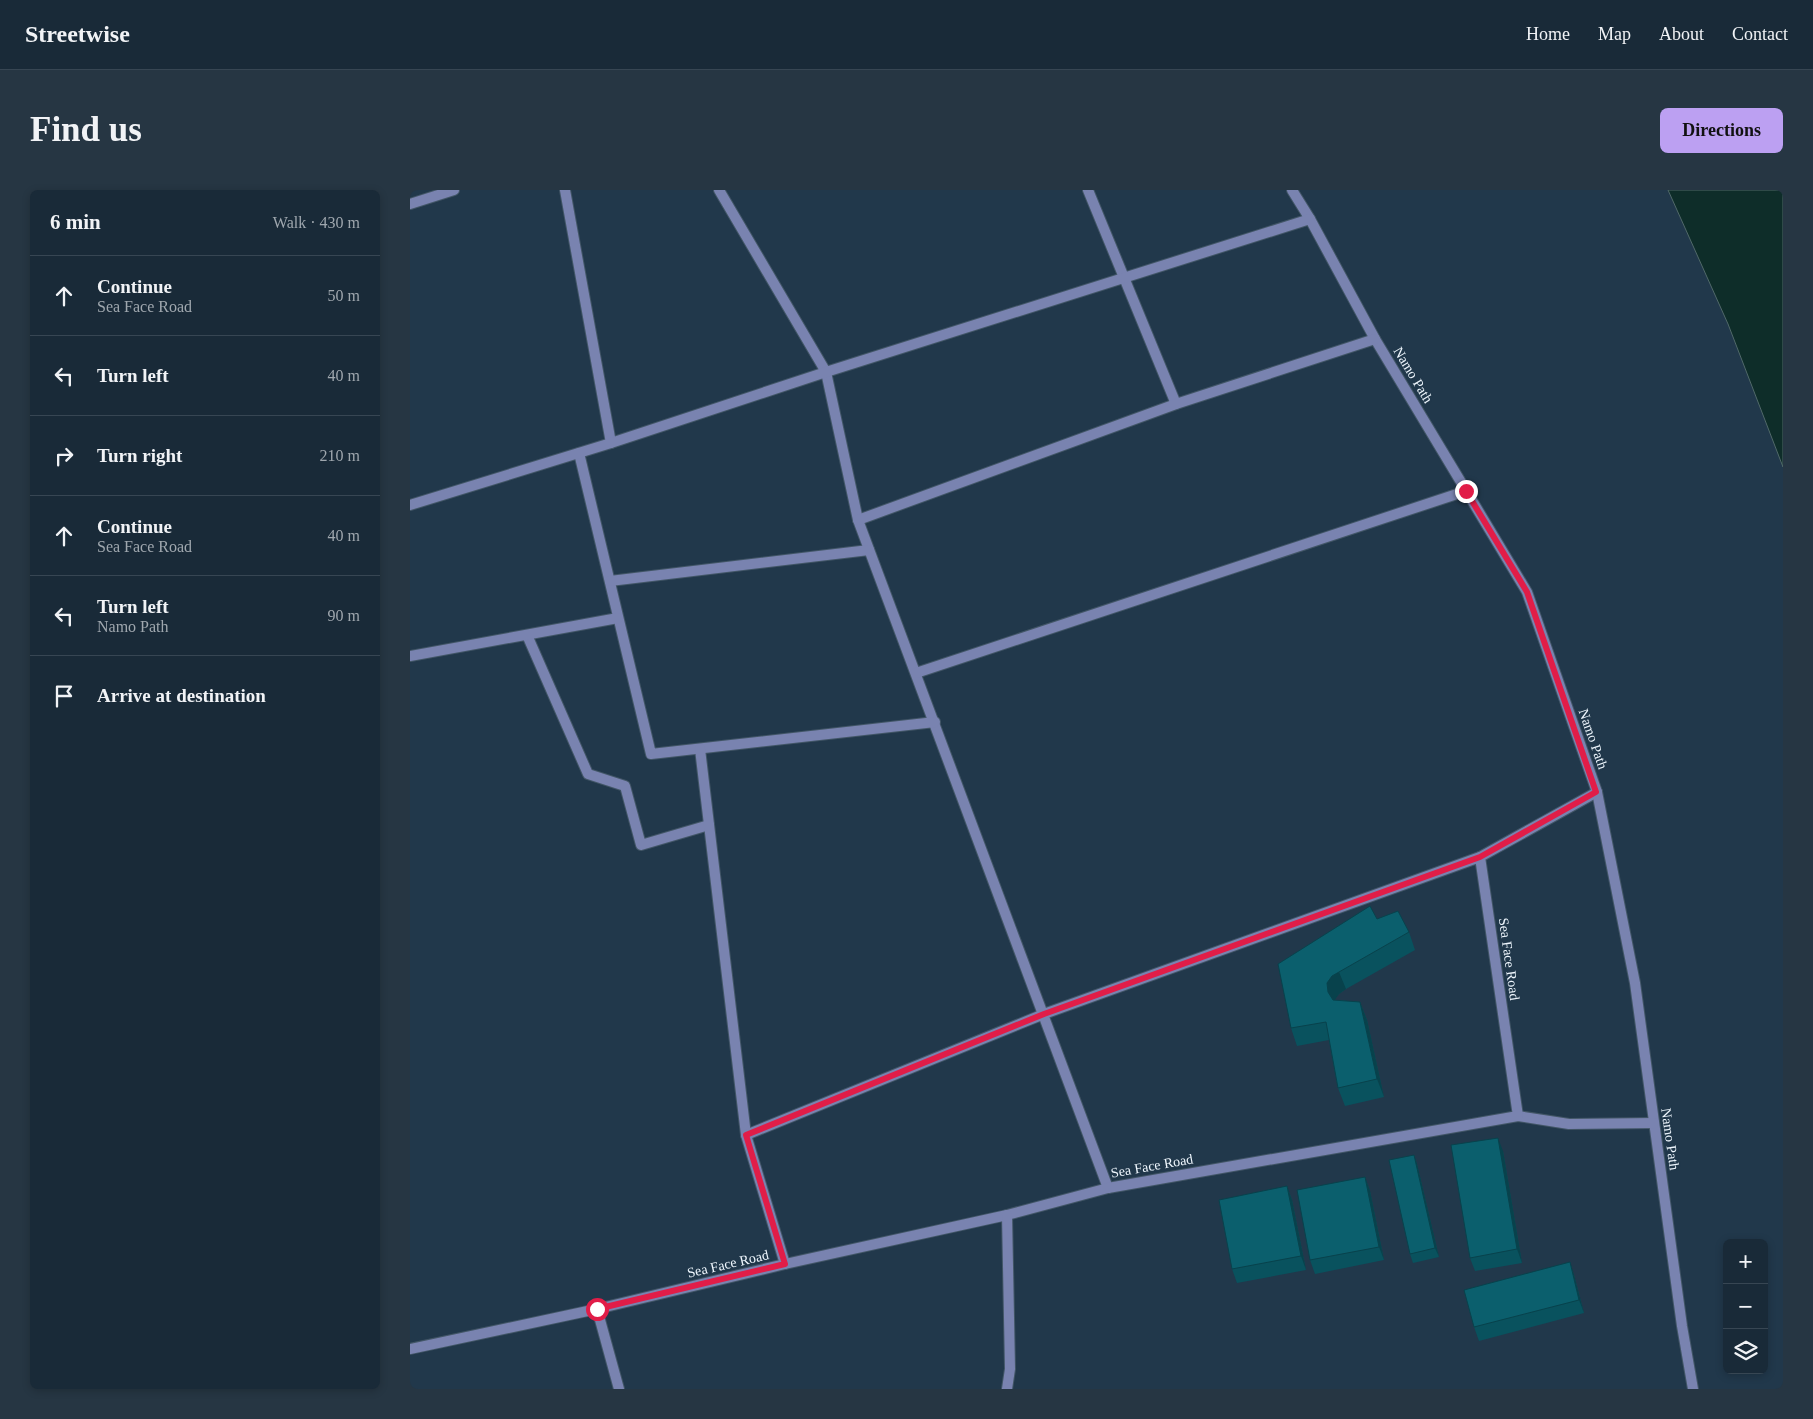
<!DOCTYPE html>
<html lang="en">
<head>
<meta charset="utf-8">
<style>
	body { margin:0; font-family:"Times New Roman",serif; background:#263643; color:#f1f3f6 }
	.controls { position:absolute; right:15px; bottom:15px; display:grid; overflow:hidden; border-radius:8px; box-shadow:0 2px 8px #0003 }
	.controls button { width:45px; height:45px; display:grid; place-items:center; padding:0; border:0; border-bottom:1px solid #374653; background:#192a38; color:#f1f3f6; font:25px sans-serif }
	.stop { position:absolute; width:15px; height:15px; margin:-11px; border:4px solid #e11d48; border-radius:50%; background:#fff }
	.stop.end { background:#e11d48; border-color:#fff; box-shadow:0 1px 5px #0008 }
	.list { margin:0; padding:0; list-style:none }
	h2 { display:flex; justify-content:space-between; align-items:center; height:65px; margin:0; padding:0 20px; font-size:21px }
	h2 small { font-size:16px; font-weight:400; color:#9fa7ae }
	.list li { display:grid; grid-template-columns:32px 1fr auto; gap:15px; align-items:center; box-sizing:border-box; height:80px; padding:0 20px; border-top:1px solid #374653 }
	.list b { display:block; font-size:19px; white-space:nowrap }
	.list p { margin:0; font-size:16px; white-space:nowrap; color:#9fa7ae }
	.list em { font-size:16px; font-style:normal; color:#9fa7ae }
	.icon { flex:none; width:28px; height:28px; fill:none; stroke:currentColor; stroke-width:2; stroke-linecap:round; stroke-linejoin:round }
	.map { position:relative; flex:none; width:1373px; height:1199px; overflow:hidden; border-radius:8px }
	header { display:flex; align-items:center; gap:30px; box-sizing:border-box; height:70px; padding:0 25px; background:#192a38; border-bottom:1px solid #374653 }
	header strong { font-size:24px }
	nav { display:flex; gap:28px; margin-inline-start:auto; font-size:18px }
	.intro { display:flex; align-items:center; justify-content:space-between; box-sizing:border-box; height:120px; padding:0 30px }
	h1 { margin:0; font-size:35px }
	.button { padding:12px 22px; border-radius:8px; background:#bca0f2; color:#111; font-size:18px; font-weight:700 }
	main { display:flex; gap:30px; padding:0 30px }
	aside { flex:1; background:#192a38; border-radius:8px; box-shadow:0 2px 8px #0003 }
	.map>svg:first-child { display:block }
	.water { fill:#0e2d29; stroke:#516969 }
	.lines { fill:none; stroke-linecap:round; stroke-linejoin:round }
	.street-casing { stroke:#425667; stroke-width:12 }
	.street { stroke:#7983b0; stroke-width:10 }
	.wall { fill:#09525e }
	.shaded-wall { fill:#08424c }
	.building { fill:#0b5f6d; stroke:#08424c }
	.route { stroke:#e11d48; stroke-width:6 }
	.labels { text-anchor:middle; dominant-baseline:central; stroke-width:4; stroke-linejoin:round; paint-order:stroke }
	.street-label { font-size:14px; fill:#eef6fd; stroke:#21384b }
</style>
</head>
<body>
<header>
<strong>Streetwise</strong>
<nav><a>Home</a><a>Map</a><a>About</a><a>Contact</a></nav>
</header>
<div class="intro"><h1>Find us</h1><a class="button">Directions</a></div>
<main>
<aside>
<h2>6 min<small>Walk · 430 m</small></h2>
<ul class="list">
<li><svg class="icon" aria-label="ahead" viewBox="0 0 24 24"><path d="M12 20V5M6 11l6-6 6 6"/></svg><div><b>Continue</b><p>Sea Face Road</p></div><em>50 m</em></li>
<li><svg class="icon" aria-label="left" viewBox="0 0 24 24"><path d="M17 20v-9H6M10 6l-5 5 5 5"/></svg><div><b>Turn left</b></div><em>40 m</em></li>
<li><svg class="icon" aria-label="right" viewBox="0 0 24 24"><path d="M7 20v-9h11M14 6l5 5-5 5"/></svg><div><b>Turn right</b></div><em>210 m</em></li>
<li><svg class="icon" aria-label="ahead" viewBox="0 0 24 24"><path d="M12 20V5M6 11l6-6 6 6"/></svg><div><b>Continue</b><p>Sea Face Road</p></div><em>40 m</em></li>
<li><svg class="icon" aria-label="left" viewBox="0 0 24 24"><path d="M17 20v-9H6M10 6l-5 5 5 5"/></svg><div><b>Turn left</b><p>Namo Path</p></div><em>90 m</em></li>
<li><svg class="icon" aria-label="arrive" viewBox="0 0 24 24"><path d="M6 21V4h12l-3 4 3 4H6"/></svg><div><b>Arrive at destination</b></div></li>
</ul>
</aside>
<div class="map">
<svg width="1373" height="1199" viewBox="0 0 1373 1199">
	<rect width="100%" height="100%" fill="#21384b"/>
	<path class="water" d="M 1258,0 L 1373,0 L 1373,277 L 1318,134 Z"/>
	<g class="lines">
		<defs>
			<g id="street">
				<path d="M 155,0 L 201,253"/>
				<path d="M 309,0 L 416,182 L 448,330 L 698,998"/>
				<path d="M 678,0 L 766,214"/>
				<path d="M 882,0 L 900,29 L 965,149 L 1117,402 L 1187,602 L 1225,793 L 1272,1136 L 1283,1199"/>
				<path d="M 0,14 L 44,0"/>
				<path d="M 169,263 L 241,564 L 525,532"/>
				<path d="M 0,315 L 201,253 L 416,182 L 900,29"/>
				<path d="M 448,330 L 766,214 L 965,149"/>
				<path d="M 200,391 L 459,360"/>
				<path d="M 117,445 L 178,584 L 215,596 L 231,655 L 299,635"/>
				<path d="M 0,466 L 208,428"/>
				<path d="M 506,483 L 1056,301"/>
				<path d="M 290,559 L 336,945 L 375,1074"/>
				<path d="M 1108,926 L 1159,934 L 1244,933"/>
				<path d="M 336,945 L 634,824 L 1070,667"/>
				<path d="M 187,1119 L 209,1199"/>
				<path d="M 0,1159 L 187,1119 L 375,1074 L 597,1025 L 698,998 L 1108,926 L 1070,667 L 1187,602"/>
				<path d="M 597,1199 L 600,1179 L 597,1025"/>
			</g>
		</defs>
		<use href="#street" class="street-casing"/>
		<use href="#street" class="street"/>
	</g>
	<g class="wall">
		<path d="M 967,729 L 999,742 L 1005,760 L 936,799 L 929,804 L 924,810 L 950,812 L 957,830 L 974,907 L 935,916 L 928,898 L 919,850 L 887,856 L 881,838 Z"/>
		<path d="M 1093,961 L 1112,1073 L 1065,1081 L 1060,1068 Z"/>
		<path d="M 1004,965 L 1007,974 L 1029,1067 L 1003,1073 L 1000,1064 Z"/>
		<path d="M 955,987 L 960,1001 L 974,1070 L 905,1084 L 900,1070 Z"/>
		<path d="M 877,996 L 882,1010 L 896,1080 L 827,1093 L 822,1079 Z"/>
		<path d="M 1160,1072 L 1164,1085 L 1174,1123 L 1069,1151 L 1064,1137 Z"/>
	</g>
	<g class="shaded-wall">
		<path d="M 929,782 L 936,799 L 929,804 L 924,811 L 924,820 L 918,802 L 917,793 L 922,786 Z"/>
		<path d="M 950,812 L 957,830 L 974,907 L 967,889 Z"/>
		<path d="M 1088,948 L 1093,961 L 1112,1073 L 1107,1059 Z"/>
		<path d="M 1004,965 L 1007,974 L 1029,1067 L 1025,1058 Z"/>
		<path d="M 955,987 L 960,1001 L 974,1070 L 969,1057 Z"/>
		<path d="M 877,996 L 882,1010 L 896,1080 L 891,1066 Z"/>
		<path d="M 1160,1072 L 1164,1085 L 1174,1123 L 1169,1110 Z"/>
	</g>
	<g class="building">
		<path d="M 960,716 L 967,729 L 988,721 L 999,742 L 922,786 L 917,793 L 918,802 L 923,810 L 950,812 L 967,889 L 928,898 L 916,832 L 881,838 L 868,774 Z"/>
		<path d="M 1088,948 L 1107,1059 L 1060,1068 L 1041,955 Z"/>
		<path d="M 1004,965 L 1025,1058 L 1000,1064 L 979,970 Z"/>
		<path d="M 955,987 L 969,1057 L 900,1070 L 887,1000 Z"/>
		<path d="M 877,996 L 891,1066 L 822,1079 L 809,1010 Z"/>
		<path d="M 1160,1072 L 1169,1110 L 1064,1137 L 1054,1100 Z"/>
	</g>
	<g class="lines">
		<path class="route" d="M 187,1119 L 375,1074 L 336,945 L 634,824 L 1070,667 L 1186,602 L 1117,402 L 1056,301"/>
	</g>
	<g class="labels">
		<g class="street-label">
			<text transform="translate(1003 185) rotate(59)">Namo Path</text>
			<text transform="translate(1183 549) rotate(71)">Namo Path</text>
			<text transform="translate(1099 769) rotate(82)">Sea Face Road</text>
			<text transform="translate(1260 949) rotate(82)">Namo Path</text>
			<text transform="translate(742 976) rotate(-10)">Sea Face Road</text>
			<text transform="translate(318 1074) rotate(-13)">Sea Face Road</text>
		</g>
	</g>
</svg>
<div class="controls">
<button>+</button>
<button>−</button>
<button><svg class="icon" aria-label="layers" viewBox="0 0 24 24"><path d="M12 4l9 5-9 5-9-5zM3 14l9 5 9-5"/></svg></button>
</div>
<div class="stop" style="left:187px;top:1119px"></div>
<div class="stop end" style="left:1056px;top:301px"></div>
</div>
</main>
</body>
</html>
